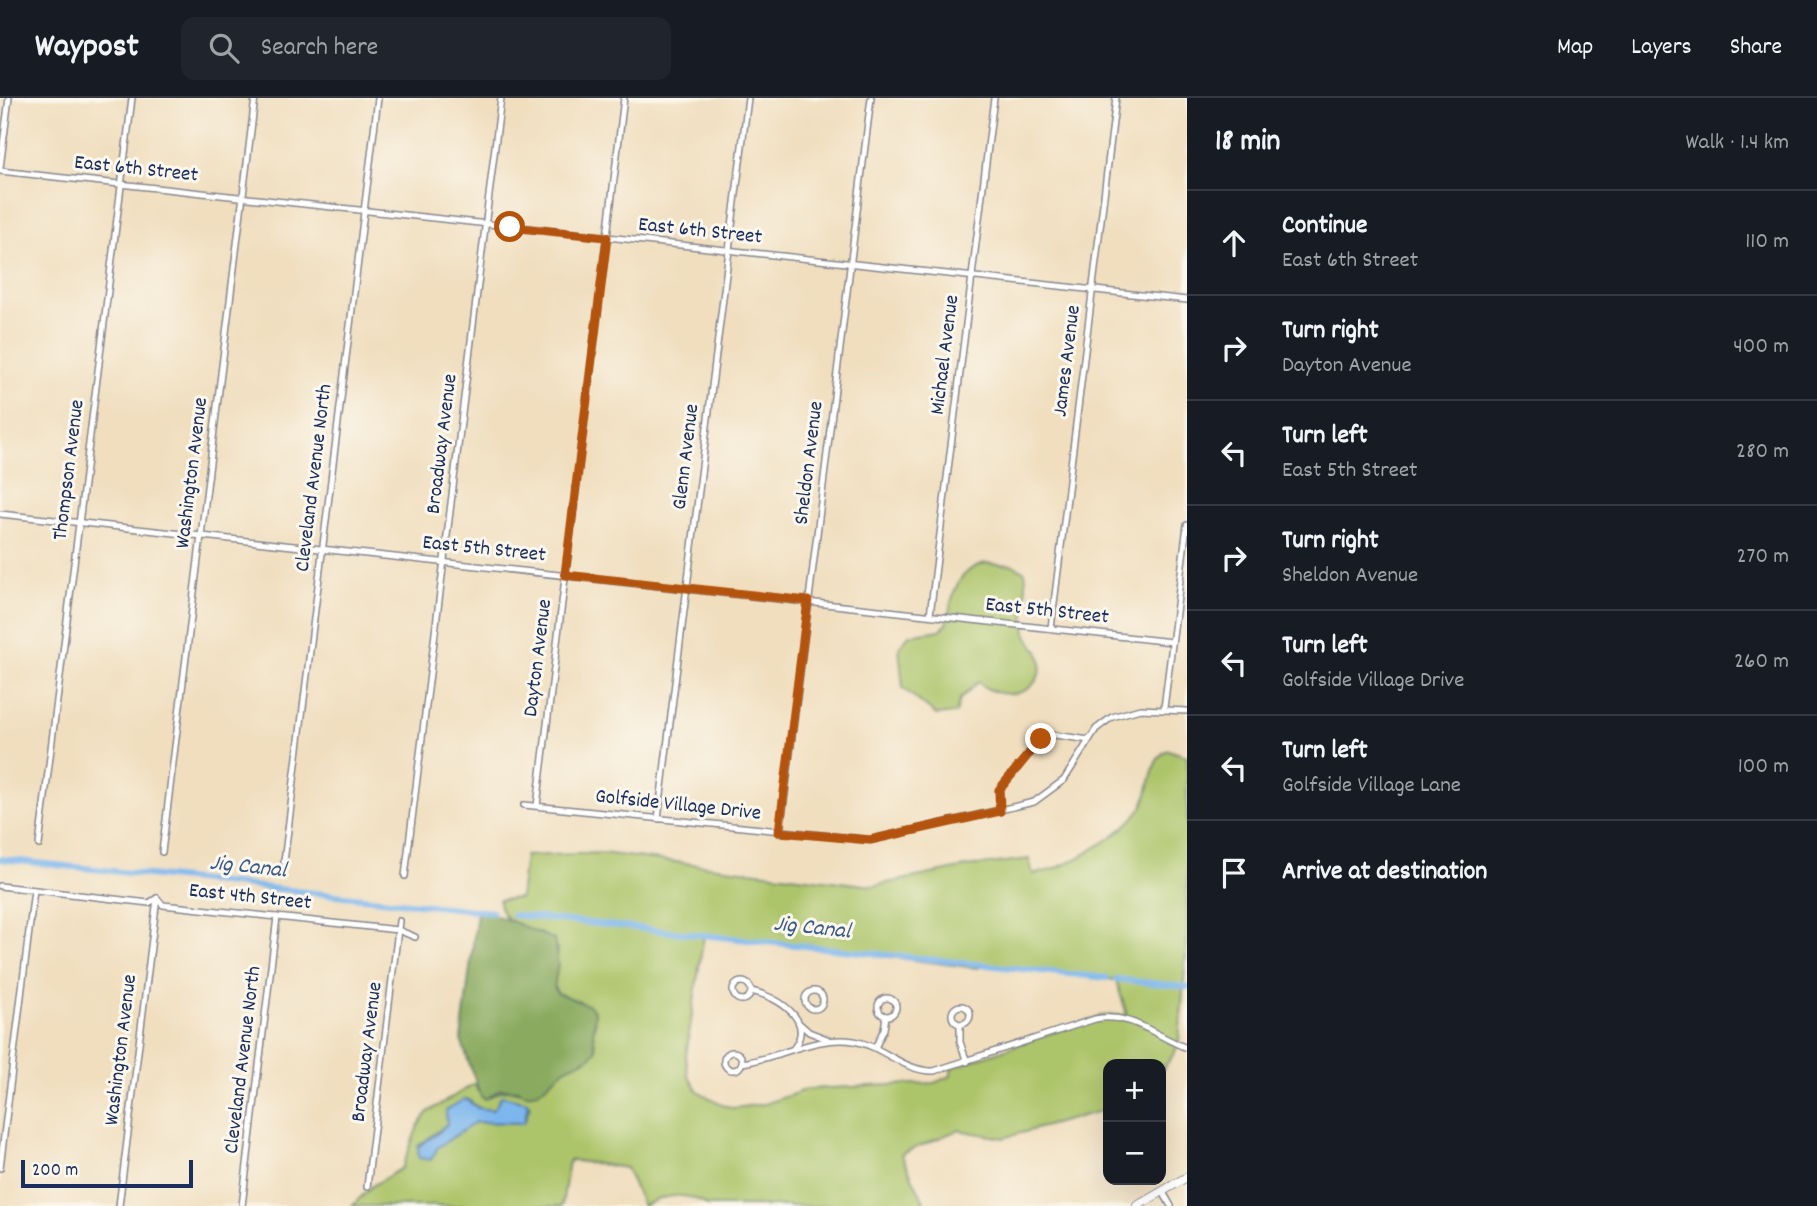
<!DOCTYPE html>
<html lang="en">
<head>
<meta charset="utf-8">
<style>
	body { margin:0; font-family:Dekko,sans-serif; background:#20242c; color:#f1f3f6 }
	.controls { position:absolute; right:21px; bottom:21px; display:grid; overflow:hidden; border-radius:14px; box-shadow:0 7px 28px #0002 }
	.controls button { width:63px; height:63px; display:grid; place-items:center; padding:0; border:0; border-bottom:2px solid #363941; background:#171b24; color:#f1f3f6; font:35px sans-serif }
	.scale { position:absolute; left:21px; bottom:18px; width:172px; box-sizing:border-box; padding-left:7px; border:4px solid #1b2f5e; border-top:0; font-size:19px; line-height:24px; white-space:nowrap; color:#1b2f5e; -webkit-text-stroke:5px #fbf7ec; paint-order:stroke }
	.stop { position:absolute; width:21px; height:21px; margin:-16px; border:5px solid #b45309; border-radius:50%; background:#fff }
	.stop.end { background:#b45309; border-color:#fff; box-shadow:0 2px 7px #0008 }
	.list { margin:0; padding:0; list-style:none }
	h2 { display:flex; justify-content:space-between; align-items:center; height:91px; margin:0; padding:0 28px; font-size:30px }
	h2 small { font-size:23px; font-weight:400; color:#9ea1a6 }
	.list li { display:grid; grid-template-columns:46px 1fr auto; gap:21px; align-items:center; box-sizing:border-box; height:105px; padding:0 28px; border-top:2px solid #363941 }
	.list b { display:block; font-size:26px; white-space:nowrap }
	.list p { margin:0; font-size:23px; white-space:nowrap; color:#9ea1a6 }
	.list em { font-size:23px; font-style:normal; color:#9ea1a6 }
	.icon { flex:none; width:38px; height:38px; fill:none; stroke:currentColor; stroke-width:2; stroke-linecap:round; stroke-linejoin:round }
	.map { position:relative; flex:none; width:1187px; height:1108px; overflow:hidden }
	header { display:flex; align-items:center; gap:42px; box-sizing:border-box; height:98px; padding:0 35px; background:#171b24; border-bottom:2px solid #363941 }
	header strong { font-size:33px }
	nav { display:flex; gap:38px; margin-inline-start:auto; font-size:24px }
	.search { width:490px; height:63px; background:#20242c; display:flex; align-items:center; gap:18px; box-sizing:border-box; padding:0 24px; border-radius:14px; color:#9ea1a6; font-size:26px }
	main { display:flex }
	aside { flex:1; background:#171b24 }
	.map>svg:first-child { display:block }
	.green { fill:#adc56b; stroke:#647a64; stroke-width:2; fill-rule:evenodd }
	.forest { fill:#8aaa5f; stroke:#526c5e; stroke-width:2 }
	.water { fill:#7bb6ed; stroke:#4b72a6; stroke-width:2 }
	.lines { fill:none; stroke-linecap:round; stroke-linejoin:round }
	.canal { stroke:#7bb6ed; stroke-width:6 }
	.minor-casing { stroke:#86868e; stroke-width:8 }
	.secondary-casing { stroke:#86868e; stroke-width:10 }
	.minor { stroke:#fff; stroke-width:5 }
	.secondary { stroke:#fff; stroke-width:8 }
	.route { stroke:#b45309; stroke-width:9 }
	.labels { text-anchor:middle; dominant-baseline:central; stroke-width:6; stroke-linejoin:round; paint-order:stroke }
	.street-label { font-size:21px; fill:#1b2f5e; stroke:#fbf7ec }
	.water-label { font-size:23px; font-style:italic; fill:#385889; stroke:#fbf7ec }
</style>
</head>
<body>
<header>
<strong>Waypost</strong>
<div class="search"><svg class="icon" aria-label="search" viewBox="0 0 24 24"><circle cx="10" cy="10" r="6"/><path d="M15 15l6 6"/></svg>Search here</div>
<nav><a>Map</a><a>Layers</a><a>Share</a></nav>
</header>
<main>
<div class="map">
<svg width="1187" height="1108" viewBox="0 0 1187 1108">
	<rect width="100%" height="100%" fill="#fbf7ec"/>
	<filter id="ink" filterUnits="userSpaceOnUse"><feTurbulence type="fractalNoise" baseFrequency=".0143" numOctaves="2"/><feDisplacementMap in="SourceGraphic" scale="14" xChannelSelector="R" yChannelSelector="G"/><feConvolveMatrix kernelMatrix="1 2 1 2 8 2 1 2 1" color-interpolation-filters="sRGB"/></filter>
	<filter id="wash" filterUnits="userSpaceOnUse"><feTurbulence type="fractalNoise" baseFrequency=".00686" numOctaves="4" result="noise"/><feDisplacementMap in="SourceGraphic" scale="28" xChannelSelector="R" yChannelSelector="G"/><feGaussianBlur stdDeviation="1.57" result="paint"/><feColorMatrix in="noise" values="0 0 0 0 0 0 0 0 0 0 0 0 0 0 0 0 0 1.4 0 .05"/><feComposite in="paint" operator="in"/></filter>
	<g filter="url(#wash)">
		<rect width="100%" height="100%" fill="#f0debe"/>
		<g class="green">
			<path d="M 986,465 L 1013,467 L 1025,474 C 1029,494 1021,514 1026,534 C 1029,546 1043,553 1041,568 C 1037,602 997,602 978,584 L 960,601 L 956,615 L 936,617 L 903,590 L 899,550 L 909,537 L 940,532 L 947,526 C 951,500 956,471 986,465 Z"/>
			<path d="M 1168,652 L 1187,658 L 1187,845 L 1179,943 L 1175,954 L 1161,974 L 1161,966 L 1108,966 L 1108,1011 L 1003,1040 L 958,1032 L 901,1056 L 926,1108 L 708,1108 C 687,1092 665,1096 643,1108 L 626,1070 L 569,1062 L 562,1108 L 352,1108 L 372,1088 L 402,1070 L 418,1028 L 428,1014 L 474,986 L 478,994 L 490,999 C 506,988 513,993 530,996 L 566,970 L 589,960 L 596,953 L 593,935 L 595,924 L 581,904 L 557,895 L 554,889 L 557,851 C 552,846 546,840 540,836 C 523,826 500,827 499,802 L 520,800 L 525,758 L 602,755 L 873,788 L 966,769 L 1029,761 L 1033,776 C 1064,773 1126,735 1142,709 C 1152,692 1149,660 1168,652 ZM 704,836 L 977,870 L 994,866 L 1116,882 L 1127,917 L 1101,918 L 951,970 L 951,978 L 934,985 L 808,991 L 764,1006 L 734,1010 L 722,1007 L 698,993 L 688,977 L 686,957 ZM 468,1001 C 476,1009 485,1016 496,1010 L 499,1001 L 530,1007 L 524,1025 L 476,1024 L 438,1049 L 431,1061 L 419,1060 L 418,1048 L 447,1026 L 446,1012 Z"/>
		</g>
		<path class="forest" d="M 477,814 C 506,817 525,831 554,841 L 558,867 L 554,889 L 557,895 L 590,908 L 595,914 L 593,935 L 596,953 L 589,960 L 566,970 L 538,994 L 525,996 L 518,992 L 501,991 L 485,1001 L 481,999 L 461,942 Z"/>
		<path class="water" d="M 502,998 L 528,1004 L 524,1025 L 476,1024 L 438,1049 L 431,1062 L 419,1060 L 418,1049 L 438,1035 L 447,1026 L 446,1012 L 465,1001 L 478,1010 L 493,1012 Z"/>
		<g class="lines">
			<g class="canal">
				<path d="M 0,761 L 492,814"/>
				<path d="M 513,817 L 1107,880"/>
				<path d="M 1116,881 L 1187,889"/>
			</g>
		</g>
	</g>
	<g filter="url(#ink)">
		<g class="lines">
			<defs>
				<g id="minor">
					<path d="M 0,70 L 9,0"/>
					<path d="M 0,73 L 1187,202"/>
					<path d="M 0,416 L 1172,544"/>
					<path d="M 930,517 L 994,0"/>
					<path d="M 1051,530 L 1116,0"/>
					<path d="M 1164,610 L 1187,427"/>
					<path d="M 524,707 L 870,742 L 1034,704 L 1064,682 L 1096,631 L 1112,619 L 1140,611 L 1187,613"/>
					<path d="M 537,708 L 624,0"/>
					<path d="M 1000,713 L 999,692 L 1041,641 L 1055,637 L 1089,642"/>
					<path d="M 658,721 L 748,0"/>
					<path d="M 780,735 L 871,0"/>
					<path d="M 39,747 L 132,0"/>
					<path d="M 162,754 L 255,0"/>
					<path d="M 284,764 L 378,0"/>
					<path d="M 405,778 L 501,0"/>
					<path d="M 0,788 L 149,805 L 157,800 L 163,807 L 398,832 L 415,839"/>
					<circle cx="742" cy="893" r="9"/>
					<path d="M 751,893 C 776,898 817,922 793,951"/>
					<circle cx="814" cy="902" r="9"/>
					<circle cx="887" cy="909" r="9"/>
					<circle cx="961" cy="917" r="9"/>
					<path d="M 800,926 L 809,934 L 827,941"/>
					<path d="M 960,926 L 960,944 L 967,964"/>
					<path d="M 875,950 L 884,931 L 886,918"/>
					<circle cx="733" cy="963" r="9"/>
					<path d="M 742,965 C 779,960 816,937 854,943 C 883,948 904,974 934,973 L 1095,921 C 1131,914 1155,938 1187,950"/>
					<path d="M 0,1070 L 34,792"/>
					<path d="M 367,1089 L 399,823"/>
					<path d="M 1163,1094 L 1171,1108"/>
					<path d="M 119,1108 L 157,800"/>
					<path d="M 242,1108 L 277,819"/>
				</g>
				<path id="secondary" d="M 1137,1108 L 1187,1079"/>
			</defs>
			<use href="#minor" class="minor-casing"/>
			<use href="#secondary" class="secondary-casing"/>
			<use href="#minor" class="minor"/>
			<use href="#secondary" class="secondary"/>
		</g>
	</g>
	<g class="lines" filter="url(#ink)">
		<path class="route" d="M 510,129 L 607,139 L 565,477 L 808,503 L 779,734 L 870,742 L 1000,713 L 999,692 L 1041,641"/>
	</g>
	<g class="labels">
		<g class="street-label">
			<text transform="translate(136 72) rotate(6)">East 6th Street</text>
			<text transform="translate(700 134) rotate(6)">East 6th Street</text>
			<text transform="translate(946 257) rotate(-83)">Michael Avenue</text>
			<text transform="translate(1068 263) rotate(-83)">James Avenue</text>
			<text transform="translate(443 346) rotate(-83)">Broadway Avenue</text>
			<text transform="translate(687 359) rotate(-83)">Glenn Avenue</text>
			<text transform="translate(810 365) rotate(-83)">Sheldon Avenue</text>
			<text transform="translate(70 372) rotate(-83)">Thompson Avenue</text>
			<text transform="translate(193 375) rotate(-83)">Washington Avenue</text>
			<text transform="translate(315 380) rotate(-83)">Cleveland Avenue North</text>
			<text transform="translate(484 452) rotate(6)">East 5th Street</text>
			<text transform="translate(1047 514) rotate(6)">East 5th Street</text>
			<text transform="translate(539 560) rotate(-83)">Dayton Avenue</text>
			<text transform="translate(678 708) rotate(6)">Golfside Village Drive</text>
			<text transform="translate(250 800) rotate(6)">East 4th Street</text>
			<text transform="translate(122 952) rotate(-83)">Washington Avenue</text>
			<text transform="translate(368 954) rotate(-83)">Broadway Avenue</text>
			<text transform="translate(244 962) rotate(-83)">Cleveland Avenue North</text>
		</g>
		<g class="water-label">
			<text transform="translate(248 770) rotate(6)">Jig Canal</text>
			<text transform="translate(812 831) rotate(6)">Jig Canal</text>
		</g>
	</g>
</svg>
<div class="controls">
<button>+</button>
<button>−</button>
</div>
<div class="scale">200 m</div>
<div class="stop" style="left:510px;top:129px"></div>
<div class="stop end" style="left:1041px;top:641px"></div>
</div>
<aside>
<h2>18 min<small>Walk · 1.4 km</small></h2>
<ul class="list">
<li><svg class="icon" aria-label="ahead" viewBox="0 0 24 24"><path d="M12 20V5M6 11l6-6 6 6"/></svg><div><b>Continue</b><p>East 6th Street</p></div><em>110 m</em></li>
<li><svg class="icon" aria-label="right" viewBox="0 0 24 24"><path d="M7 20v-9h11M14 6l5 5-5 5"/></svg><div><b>Turn right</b><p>Dayton Avenue</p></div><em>400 m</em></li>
<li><svg class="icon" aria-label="left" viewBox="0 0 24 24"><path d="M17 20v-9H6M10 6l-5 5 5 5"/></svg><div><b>Turn left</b><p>East 5th Street</p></div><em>280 m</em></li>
<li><svg class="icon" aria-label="right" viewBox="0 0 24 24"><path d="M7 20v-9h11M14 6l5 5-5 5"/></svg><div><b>Turn right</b><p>Sheldon Avenue</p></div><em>270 m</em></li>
<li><svg class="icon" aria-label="left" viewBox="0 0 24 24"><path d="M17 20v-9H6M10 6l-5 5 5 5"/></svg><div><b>Turn left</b><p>Golfside Village Drive</p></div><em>260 m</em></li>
<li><svg class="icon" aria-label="left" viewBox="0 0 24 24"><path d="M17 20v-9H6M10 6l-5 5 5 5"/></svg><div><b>Turn left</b><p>Golfside Village Lane</p></div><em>100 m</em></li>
<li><svg class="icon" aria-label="arrive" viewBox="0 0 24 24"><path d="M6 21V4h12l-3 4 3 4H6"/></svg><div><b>Arrive at destination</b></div></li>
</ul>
</aside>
</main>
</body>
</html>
